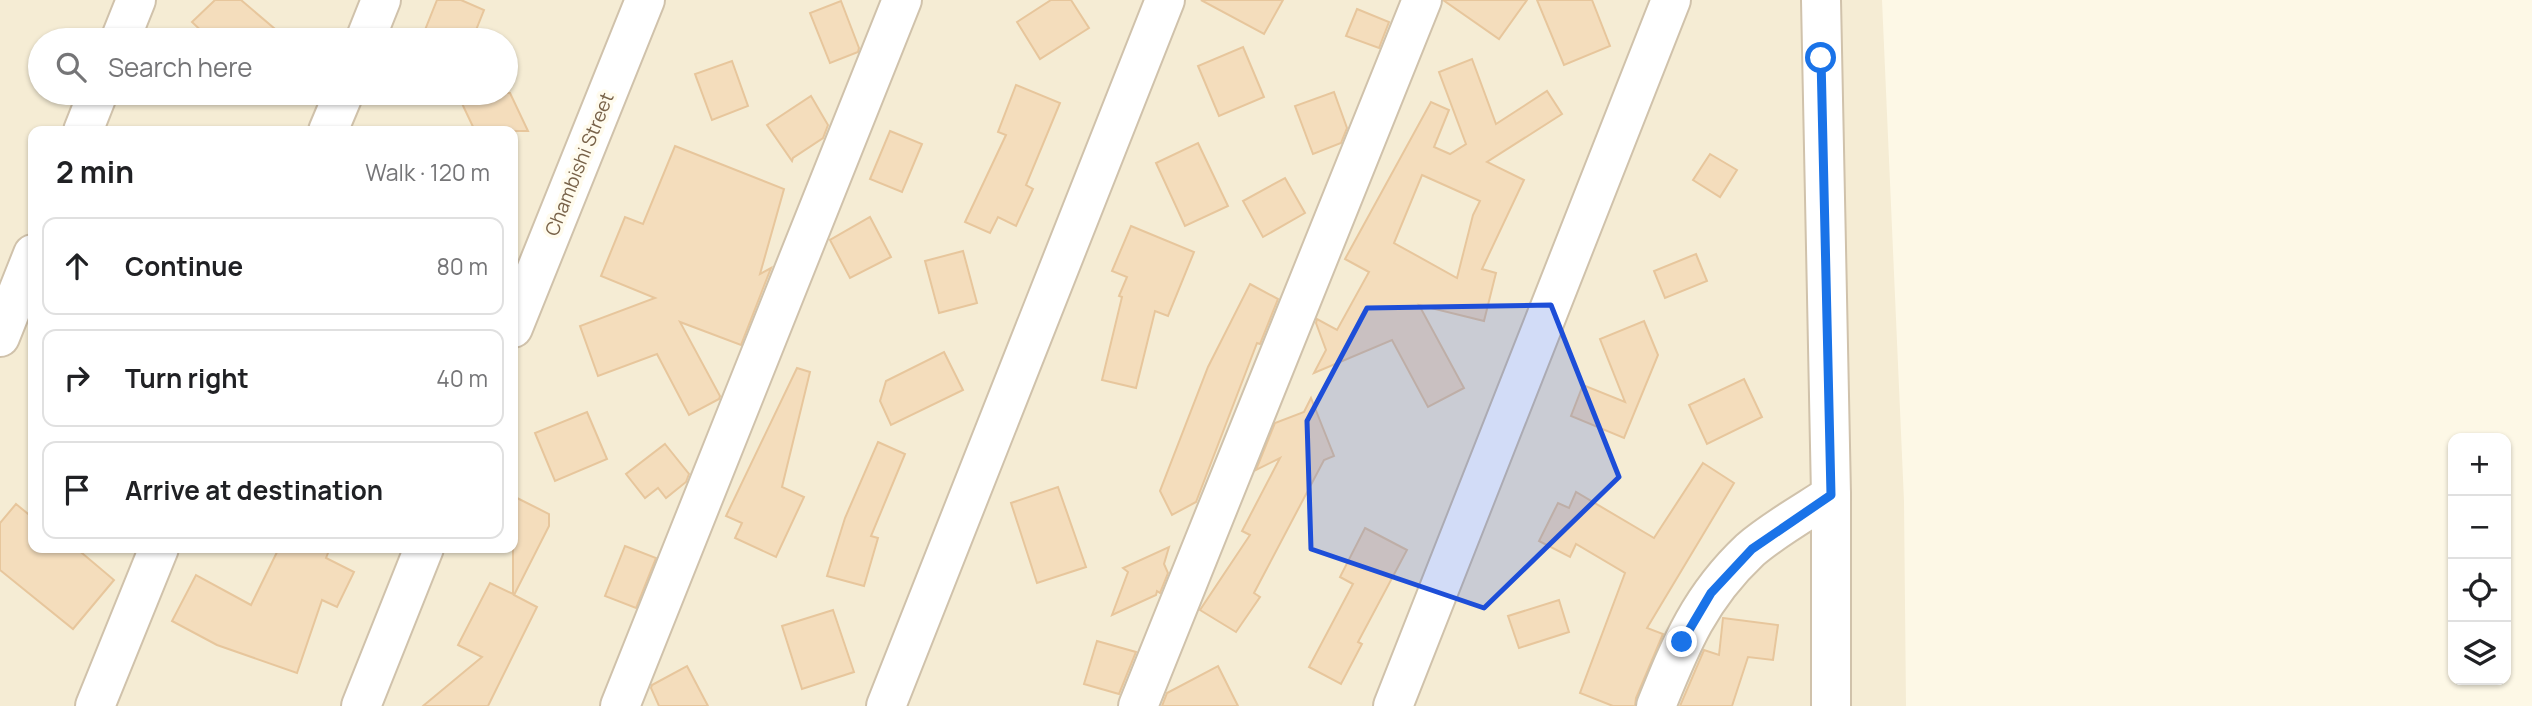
<!DOCTYPE html>
<html lang="en">
<head>
<meta charset="utf-8">
<style>
	body { margin:0; font-family:Manrope,sans-serif; background:#f2f2f2; color:#202124 }
	.controls { position:absolute; right:21px; bottom:21px; display:grid; overflow:hidden; border-radius:14px; box-shadow:0 2px 5px #0004 }
	.controls button { width:63px; height:63px; display:grid; place-items:center; padding:0; border:0; border-bottom:2px solid #e0e0e0; background:#fff; color:#202124; font:35px sans-serif }
	.stop { position:absolute; width:21px; height:21px; margin:-16px; border:5px solid #1a73e8; border-radius:50%; background:#fff }
	.stop.end { background:#1a73e8; border-color:#fff; box-shadow:0 2px 7px #0008 }
	.list { margin:0; padding:0; list-style:none }
	h2 { display:flex; justify-content:space-between; align-items:center; height:91px; margin:0; padding:0 28px; font-size:30px }
	h2 small { font-size:23px; font-weight:400; color:#757577 }
	.list li { display:grid; grid-template-columns:46px 1fr auto; gap:21px; align-items:center; box-sizing:border-box; height:98px; margin:0 14px 14px; padding:0 14px; border:2px solid #e0e0e0; border-radius:14px }
	.list b { display:block; font-size:26px; white-space:nowrap }
	.list em { font-size:23px; font-style:normal; color:#757577 }
	.icon { flex:none; width:38px; height:38px; fill:none; stroke:currentColor; stroke-width:2; stroke-linecap:round; stroke-linejoin:round }
	.map { position:relative; flex:none; width:2532px; height:706px; overflow:hidden }
	.search { position:absolute; background:#fff; box-shadow:0 2px 5px #0004; left:28px; top:28px; width:490px; height:77px; display:flex; align-items:center; gap:18px; box-sizing:border-box; padding:0 24px; border-radius:38px; color:#757577; font-size:26px }
	.panel { position:absolute; background:#fff; box-shadow:0 2px 5px #0004; left:28px; top:126px; width:490px; height:427px; border-radius:14px }
	.map>svg:first-child { display:block }
	.residential { fill:#f5ecd4; fill-rule:evenodd }
	.building { fill:#f4ddbc; stroke:#e7c69c; stroke-width:2; fill-rule:evenodd }
	.lines { fill:none; stroke-linecap:round; stroke-linejoin:round }
	.minor-casing { stroke:#d0c2ab; stroke-width:42 }
	.minor { stroke:#fff; stroke-width:38 }
	.route { stroke:#1a73e8; stroke-width:9 }
	.marked { fill:#1d4ed8; fill-opacity:0.2; stroke:#1d4ed8; stroke-width:5; stroke-linejoin:round }
	.labels { text-anchor:middle; dominant-baseline:central; stroke-width:7; stroke-linejoin:round; paint-order:stroke }
	.street-label { font-size:19px; fill:#786249; stroke:#fffbed }
</style>
</head>
<body>
<div class="map">
<svg width="2532" height="706" viewBox="0 0 2532 706">
	<rect width="100%" height="100%" fill="#fdf8e6"/>
	<path class="residential" d="M 0,0 L 1882,0 L 1904,501 L 1906,706 L 0,706 ZM 40,40 L 506,40 L 506,93 L 40,93 ZM 33,131 L 513,131 L 513,548 L 33,548 Z"/>
	<g class="building">
		<path d="M 215,0 L 241,0 L 288,40 L 211,40 L 192,22 Z"/>
		<path d="M 437,0 L 461,0 L 484,10 L 472,40 L 421,40 Z"/>
		<path d="M 1051,0 L 1071,0 L 1089,28 L 1040,59 L 1017,22 Z"/>
		<path d="M 1201,0 L 1283,0 L 1264,34 Z"/>
		<path d="M 1443,0 L 1527,0 L 1499,39 Z"/>
		<path d="M 1537,0 L 1592,0 L 1610,46 L 1564,65 Z"/>
		<path d="M 841,1 L 859,48 L 858,52 L 830,63 L 810,13 Z"/>
		<path d="M 1357,9 L 1389,22 L 1379,48 L 1346,36 Z"/>
		<path d="M 1243,47 L 1264,97 L 1219,116 L 1198,66 Z"/>
		<path d="M 1472,59 L 1496,124 L 1547,91 L 1562,114 L 1487,162 L 1524,180 L 1482,269 L 1496,273 L 1484,321 L 1419,305 L 1464,388 L 1428,407 L 1392,340 L 1314,373 L 1326,350 L 1316,323 L 1317,319 L 1337,330 L 1369,272 L 1345,259 L 1431,102 L 1449,110 L 1434,147 L 1450,154 L 1466,144 L 1439,72 ZM 1422,175 L 1480,201 L 1473,215 L 1457,278 L 1394,243 Z"/>
		<path d="M 732,61 L 748,106 L 712,120 L 695,74 Z"/>
		<path d="M 1016,85 L 1060,103 L 1026,185 L 1033,189 L 1016,226 L 998,217 L 990,233 L 965,222 L 1006,135 L 998,132 Z"/>
		<path d="M 1334,92 L 1347,128 L 1341,143 L 1313,154 L 1295,106 Z"/>
		<path d="M 457,93 L 510,93 L 528,131 L 475,131 Z"/>
		<path d="M 811,96 L 828,125 L 823,138 L 793,158 L 792,161 L 767,125 Z"/>
		<path d="M 890,131 L 922,144 L 902,192 L 870,179 Z"/>
		<path d="M 1198,143 L 1228,206 L 1185,226 L 1156,163 Z"/>
		<path d="M 675,146 L 784,189 L 760,274 L 771,268 L 741,345 L 680,322 L 720,396 L 719,399 L 689,415 L 657,354 L 598,376 L 580,326 L 655,298 L 601,276 L 625,217 L 643,224 Z"/>
		<path d="M 1710,154 L 1737,170 L 1720,197 L 1693,180 Z"/>
		<path d="M 1285,178 L 1305,213 L 1263,237 L 1243,201 Z"/>
		<path d="M 870,217 L 891,257 L 850,278 L 830,240 Z"/>
		<path d="M 1131,226 L 1194,252 L 1168,316 L 1155,311 L 1136,388 L 1102,380 L 1122,297 L 1119,296 L 1127,277 L 1112,271 Z"/>
		<path d="M 963,251 L 977,303 L 939,313 L 925,261 Z"/>
		<path d="M 1696,254 L 1707,281 L 1665,298 L 1654,271 Z"/>
		<path d="M 1250,284 L 1278,299 L 1260,344 L 1257,343 L 1196,502 L 1172,515 L 1160,491 L 1208,367 Z"/>
		<path d="M 1644,321 L 1658,355 L 1624,438 L 1571,416 L 1583,385 L 1625,402 L 1600,339 Z"/>
		<path d="M 944,352 L 963,390 L 891,425 L 880,401 L 886,381 Z"/>
		<path d="M 797,368 L 810,372 L 782,487 L 804,497 L 776,557 L 735,538 L 742,523 L 726,516 Z"/>
		<path d="M 1744,379 L 1762,417 L 1707,444 L 1689,405 Z"/>
		<path d="M 1311,398 L 1334,456 L 1324,460 L 1254,593 L 1260,597 L 1236,632 L 1200,610 L 1250,535 L 1242,531 L 1280,458 L 1256,470 L 1275,423 L 1304,412 Z"/>
		<path d="M 587,412 L 607,459 L 555,481 L 535,433 Z"/>
		<path d="M 878,442 L 905,454 L 871,536 L 878,538 L 864,586 L 827,576 L 845,518 Z"/>
		<path d="M 665,444 L 689,474 L 686,482 L 666,498 L 658,488 L 645,498 L 626,474 Z"/>
		<path d="M 1703,463 L 1734,483 L 1647,628 L 1663,634 L 1636,698 L 1635,706 L 1613,706 L 1580,693 L 1625,573 L 1576,544 L 1570,557 L 1539,541 L 1558,503 L 1569,508 L 1576,492 L 1654,538 Z"/>
		<path d="M 1058,487 L 1086,567 L 1037,583 L 1011,503 Z"/>
		<path d="M 513,496 L 549,514 L 549,526 L 514,595 L 537,607 L 488,706 L 423,706 L 482,657 L 458,645 L 490,583 L 513,594 Z"/>
		<path d="M 16,504 L 33,518 L 33,548 L 76,548 L 114,580 L 73,629 L 0,570 L 0,523 Z"/>
		<path d="M 1365,528 L 1407,550 L 1358,642 L 1362,644 L 1341,684 L 1309,667 L 1353,584 L 1340,577 Z"/>
		<path d="M 625,546 L 656,558 L 636,608 L 605,596 Z"/>
		<path d="M 1169,547 L 1164,564 L 1168,573 L 1160,593 L 1157,591 L 1156,595 L 1112,615 L 1128,572 L 1123,568 Z"/>
		<path d="M 279,548 L 330,548 L 326,558 L 354,572 L 337,607 L 322,600 L 297,673 L 217,645 L 172,621 L 196,575 L 251,605 Z"/>
		<path d="M 1559,600 L 1569,632 L 1519,648 L 1508,616 Z"/>
		<path d="M 833,610 L 854,672 L 802,689 L 782,626 Z"/>
		<path d="M 1723,618 L 1778,625 L 1773,660 L 1748,657 L 1732,706 L 1680,706 L 1704,650 L 1719,655 Z"/>
		<path d="M 1097,641 L 1136,652 L 1119,694 L 1084,684 Z"/>
		<path d="M 687,666 L 708,706 L 659,706 L 651,688 L 652,685 Z"/>
		<path d="M 1218,666 L 1238,706 L 1162,706 L 1167,693 Z"/>
	</g>
	<g class="lines">
		<defs>
			<g id="minor">
				<path d="M 1821,0 L 1831,495 L 1831,706"/>
				<path d="M 120,40 L 136,0"/>
				<path d="M 365,40 L 381,0"/>
				<path d="M 83,131 L 98,93"/>
				<path d="M 328,131 L 344,93"/>
				<path d="M 513,328 L 645,0"/>
				<path d="M 0,337 L 33,254"/>
				<path d="M 95,706 L 159,548"/>
				<path d="M 361,706 L 424,548"/>
				<path d="M 620,706 L 902,0"/>
				<path d="M 886,706 L 1165,0"/>
				<path d="M 1138,706 L 1422,0"/>
				<path d="M 1393,706 L 1671,0"/>
				<path d="M 1656,706 C 1681,644 1700,597 1750,550 C 1773,530 1805,512 1831,495"/>
			</g>
		</defs>
		<use href="#minor" class="minor-casing"/>
		<use href="#minor" class="minor"/>
	</g>
	<g class="lines">
		<path class="route" d="M 1682,642 L 1711,593 L 1752,549 L 1831,495 L 1821,58"/>
	</g>
	<path class="marked" d="M 1551,305 L 1619,477 L 1484,608 L 1311,549 L 1307,421 L 1367,308 Z"/>
	<g class="labels">
		<g class="street-label">
			<text transform="translate(579 164) rotate(-68)">Chambishi Street</text>
		</g>
	</g>
</svg>
<div class="controls">
<button>+</button>
<button>−</button>
<button><svg class="icon" aria-label="locate" viewBox="0 0 24 24"><circle cx="12" cy="12" r="6"/><path d="M12 2v4M12 18v4M2 12h4M18 12h4"/></svg></button>
<button><svg class="icon" aria-label="layers" viewBox="0 0 24 24"><path d="M12 4l9 5-9 5-9-5zM3 14l9 5 9-5"/></svg></button>
</div>
<div class="stop" style="left:1821px;top:58px"></div>
<div class="stop end" style="left:1682px;top:642px"></div>
<div class="search"><svg class="icon" aria-label="search" viewBox="0 0 24 24"><circle cx="10" cy="10" r="6"/><path d="M15 15l6 6"/></svg>Search here</div>
<section class="panel">
<h2>2 min<small>Walk · 120 m</small></h2>
<ul class="list">
<li><svg class="icon" aria-label="ahead" viewBox="0 0 24 24"><path d="M12 20V5M6 11l6-6 6 6"/></svg><div><b>Continue</b></div><em>80 m</em></li>
<li><svg class="icon" aria-label="right" viewBox="0 0 24 24"><path d="M7 20v-9h11M14 6l5 5-5 5"/></svg><div><b>Turn right</b></div><em>40 m</em></li>
<li><svg class="icon" aria-label="arrive" viewBox="0 0 24 24"><path d="M6 21V4h12l-3 4 3 4H6"/></svg><div><b>Arrive at destination</b></div></li>
</ul>
</section>
</div>
</body>
</html>
